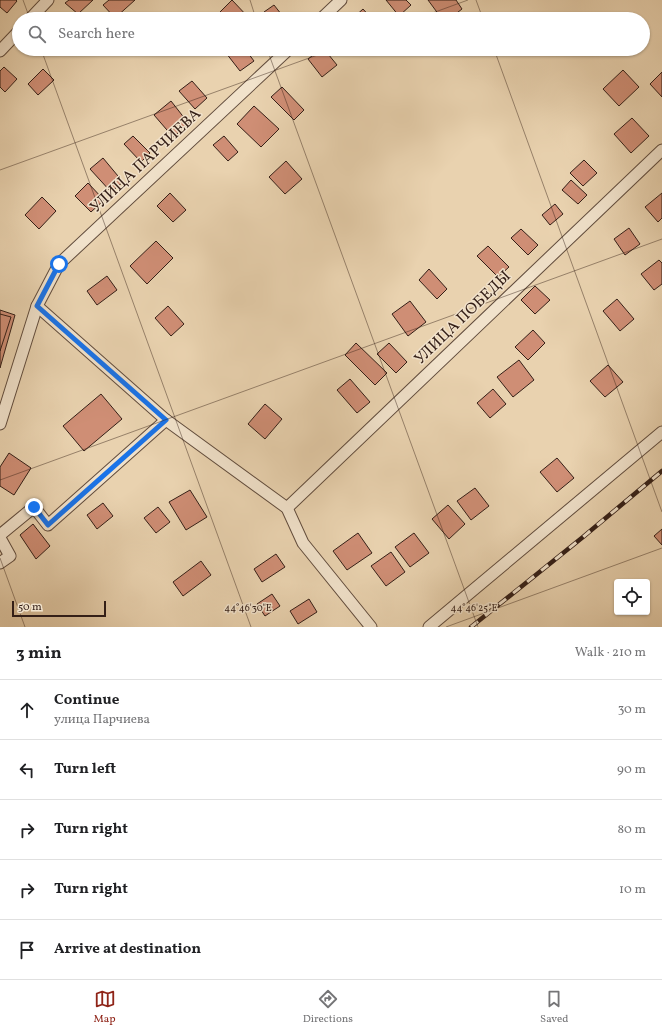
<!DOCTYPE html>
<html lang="en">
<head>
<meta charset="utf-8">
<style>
	body { margin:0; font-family:Vollkorn,serif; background:#f2f2f2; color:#202124 }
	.controls { position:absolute; right:12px; bottom:12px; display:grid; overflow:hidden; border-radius:4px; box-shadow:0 1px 3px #0004 }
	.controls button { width:36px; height:36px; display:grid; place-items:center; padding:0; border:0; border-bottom:1px solid #e0e0e0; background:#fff; color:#202124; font:20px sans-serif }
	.scale { position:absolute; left:12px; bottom:10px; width:94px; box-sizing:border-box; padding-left:4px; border:2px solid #341f17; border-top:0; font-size:11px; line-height:14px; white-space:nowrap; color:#341f17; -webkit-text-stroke:3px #f1e2cb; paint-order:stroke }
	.stop { position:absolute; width:12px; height:12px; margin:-9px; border:3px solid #1a73e8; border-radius:50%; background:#fff }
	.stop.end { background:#1a73e8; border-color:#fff; box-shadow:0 1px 4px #0008 }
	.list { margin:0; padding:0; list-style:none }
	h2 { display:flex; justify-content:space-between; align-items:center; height:52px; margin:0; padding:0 16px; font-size:17px }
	h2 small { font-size:13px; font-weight:400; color:#757577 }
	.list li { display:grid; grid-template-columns:26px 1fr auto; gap:12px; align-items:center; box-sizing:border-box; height:60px; padding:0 16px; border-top:1px solid #e0e0e0 }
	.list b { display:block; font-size:15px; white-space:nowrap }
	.list p { margin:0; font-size:13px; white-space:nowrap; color:#757577 }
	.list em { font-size:13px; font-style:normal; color:#757577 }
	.icon { flex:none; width:22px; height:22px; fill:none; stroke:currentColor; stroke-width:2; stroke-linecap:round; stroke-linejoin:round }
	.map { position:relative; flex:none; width:662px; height:627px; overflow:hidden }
	.search { position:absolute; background:#fff; box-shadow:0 1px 3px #0004; left:12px; right:12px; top:12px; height:44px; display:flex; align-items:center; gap:10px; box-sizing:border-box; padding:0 14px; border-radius:22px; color:#757577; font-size:15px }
	.sheet { height:352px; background:#fff }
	nav { display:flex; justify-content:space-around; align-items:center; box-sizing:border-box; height:56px; border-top:1px solid #e0e0e0; background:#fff; font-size:11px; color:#757577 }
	nav a { display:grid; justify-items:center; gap:2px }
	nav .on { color:#8f2418 }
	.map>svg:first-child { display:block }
	.building { fill:#cf8e75; stroke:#341f17 }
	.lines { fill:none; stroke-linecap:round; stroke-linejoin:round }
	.minor-casing { stroke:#614c3d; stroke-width:13 }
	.minor { stroke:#f1e2cb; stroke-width:11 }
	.rail-casing { stroke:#341f17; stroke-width:4.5 }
	.rail { stroke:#f1e2cb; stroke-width:3; stroke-dasharray:9; stroke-linecap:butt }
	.route { stroke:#1a73e8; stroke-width:5 }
	.ticks { fill:none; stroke:#341f17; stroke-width:1; stroke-opacity:0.45 }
	.labels { text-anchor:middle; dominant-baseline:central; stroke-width:3; stroke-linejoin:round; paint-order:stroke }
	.street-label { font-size:16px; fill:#341f17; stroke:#f1e2cb }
	.ticks-label { font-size:10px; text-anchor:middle; fill:#341f17; stroke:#f1e2cb; stroke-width:3; stroke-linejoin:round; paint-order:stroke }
</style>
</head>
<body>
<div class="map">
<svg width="662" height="627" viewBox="0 0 662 627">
	<rect width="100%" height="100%" fill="#e9d2af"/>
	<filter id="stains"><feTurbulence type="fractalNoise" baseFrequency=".005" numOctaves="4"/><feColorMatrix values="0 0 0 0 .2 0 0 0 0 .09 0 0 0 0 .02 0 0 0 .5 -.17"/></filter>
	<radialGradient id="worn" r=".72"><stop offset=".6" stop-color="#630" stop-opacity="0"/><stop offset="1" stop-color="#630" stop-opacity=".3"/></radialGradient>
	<g class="building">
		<path d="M 0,0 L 16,0 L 17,1 L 7,13 L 0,7 Z"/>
		<path d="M 69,0 L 93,0 L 78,14 L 65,3 Z"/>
		<path d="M 109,0 L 135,0 L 115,18 L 103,5 Z"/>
		<path d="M 232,0 L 249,18 L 248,19 L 225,19 L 219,13 Z"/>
		<path d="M 386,0 L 406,0 L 411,5 L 399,16 Z"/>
		<path d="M 428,0 L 456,0 L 462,9 L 449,19 L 442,19 Z"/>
		<path d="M 274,5 L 285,19 L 269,19 L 264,12 Z"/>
		<path d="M 363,9 L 372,19 L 352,19 Z"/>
		<path d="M 231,49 L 245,49 L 254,61 L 240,71 L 226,53 Z"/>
		<path d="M 321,49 L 324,49 L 337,65 L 322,77 L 308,59 Z"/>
		<path d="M 4,67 L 17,79 L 5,92 L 0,87 L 0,71 Z"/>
		<path d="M 43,69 L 54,80 L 38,95 L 28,84 Z"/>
		<path d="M 623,70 L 639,87 L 619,106 L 603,89 Z"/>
		<path d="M 662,72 L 662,97 L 650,84 Z"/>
		<path d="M 192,81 L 207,98 L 195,109 L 179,91 Z"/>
		<path d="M 282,87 L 304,110 L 294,120 L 271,97 Z"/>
		<path d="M 171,101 L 189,124 L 173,137 L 154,115 Z"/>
		<path d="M 254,106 L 279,129 L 261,147 L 237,124 Z"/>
		<path d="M 632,118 L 649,136 L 631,153 L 614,134 Z"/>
		<path d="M 133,136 L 150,153 L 141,162 L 124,144 Z"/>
		<path d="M 224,136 L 238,152 L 228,161 L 213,145 Z"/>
		<path d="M 103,158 L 123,182 L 111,192 L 90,169 Z"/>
		<path d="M 584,160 L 597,173 L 583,186 L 570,173 Z"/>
		<path d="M 286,161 L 302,179 L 285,194 L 269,177 Z"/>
		<path d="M 571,180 L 587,195 L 578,204 L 562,190 Z"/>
		<path d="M 88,183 L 104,200 L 91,212 L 75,196 Z"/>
		<path d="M 170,193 L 186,210 L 173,222 L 157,206 Z"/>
		<path d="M 662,193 L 662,218 L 658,222 L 645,207 Z"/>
		<path d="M 42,197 L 56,211 L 39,229 L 25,215 Z"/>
		<path d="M 555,204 L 563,214 L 550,225 L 542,215 Z"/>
		<path d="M 629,228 L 640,244 L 625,255 L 614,239 Z"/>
		<path d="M 521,229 L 538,245 L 528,255 L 511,238 Z"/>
		<path d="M 156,241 L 173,258 L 147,284 L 130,266 Z"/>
		<path d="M 488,246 L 509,267 L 498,277 L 477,256 Z"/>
		<path d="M 659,260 L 662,263 L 662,284 L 654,290 L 641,274 Z"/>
		<path d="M 429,269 L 447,289 L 437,299 L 419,280 Z"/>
		<path d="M 107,276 L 117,290 L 97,305 L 87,291 Z"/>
		<path d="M 535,286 L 550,300 L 535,314 L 521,300 Z"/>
		<path d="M 617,299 L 634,319 L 620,331 L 603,311 Z"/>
		<path d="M 410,301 L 426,322 L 408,336 L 392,314 Z"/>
		<path d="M 168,306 L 184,324 L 171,336 L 155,318 Z"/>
		<path d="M 0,310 L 15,315 L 0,368 Z"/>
		<path d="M 0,314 L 11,317 L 0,351 Z"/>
		<path d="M 533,330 L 545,343 L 528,360 L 515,347 Z"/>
		<path d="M 356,343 L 387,373 L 375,385 L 345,355 Z"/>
		<path d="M 389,343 L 407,362 L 396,373 L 377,354 Z"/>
		<path d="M 519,360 L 534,380 L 513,397 L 497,377 Z"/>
		<path d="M 608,365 L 623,382 L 605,397 L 590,381 Z"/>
		<path d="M 350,379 L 370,402 L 357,413 L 337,390 Z"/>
		<path d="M 493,389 L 506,404 L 490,418 L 477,403 Z"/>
		<path d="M 101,394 L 122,419 L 84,451 L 63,426 Z"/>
		<path d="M 265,404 L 282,419 L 265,439 L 248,424 Z"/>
		<path d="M 9,453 L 31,468 L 14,495 L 0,486 L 0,467 Z"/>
		<path d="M 557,458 L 574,478 L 557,492 L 540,472 Z"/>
		<path d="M 475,488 L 489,506 L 471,520 L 457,501 Z"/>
		<path d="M 190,490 L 207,517 L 186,530 L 169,502 Z"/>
		<path d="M 103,503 L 113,516 L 97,529 L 87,515 Z"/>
		<path d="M 448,505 L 465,524 L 449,539 L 432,519 Z"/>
		<path d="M 158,507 L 170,522 L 156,533 L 144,518 Z"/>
		<path d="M 33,524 L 50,546 L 36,559 L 20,535 Z"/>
		<path d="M 662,529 L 662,545 L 654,536 Z"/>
		<path d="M 358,533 L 372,553 L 347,570 L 333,551 Z"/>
		<path d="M 414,533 L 429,553 L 410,567 L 395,547 Z"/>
		<path d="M 391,552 L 405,572 L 386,586 L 371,566 Z"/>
		<path d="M 276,554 L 285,567 L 262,582 L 254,569 Z"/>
		<path d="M 201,561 L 211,575 L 183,596 L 173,582 Z"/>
		<path d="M 272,594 L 280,606 L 265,616 L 257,604 Z"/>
		<path d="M 309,599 L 317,612 L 298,624 L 290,611 Z"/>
	</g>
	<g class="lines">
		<defs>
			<g id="minor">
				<path d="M 30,19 L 48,0"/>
				<path d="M 321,19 L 341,0"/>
				<path d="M 0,51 L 19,31"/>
				<path d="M 37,306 L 166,420 L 287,508 L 303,543 L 371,627"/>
				<path d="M 0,424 L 37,306 L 59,264 L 289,49"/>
				<path d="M 287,508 L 662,150"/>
				<path d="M 0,535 L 34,507 L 48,525 L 166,420"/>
				<path d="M 0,538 L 10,556 L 0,563"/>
				<path d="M 429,627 L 662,432"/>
			</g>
		</defs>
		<use href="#minor" class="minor-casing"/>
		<use href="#minor" class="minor"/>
		<defs>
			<path id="rail" d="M 471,627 L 583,537 L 662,471"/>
		</defs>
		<use href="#rail" class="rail-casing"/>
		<use href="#rail" class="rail"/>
	</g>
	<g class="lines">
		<path class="route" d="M 34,507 L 48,525 L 166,420 L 37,306 L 59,264"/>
	</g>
	<path class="ticks" d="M 23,0 L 30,19M 250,0 L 256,19M 476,0 L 483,19M 416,19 L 468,0M 41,49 L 251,627M 267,49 L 478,627M 494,49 L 662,512M 0,170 L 334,49M 0,480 L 662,239M 0,558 L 25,627M 446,627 L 662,548"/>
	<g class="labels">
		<g class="street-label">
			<text transform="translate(146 161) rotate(-43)">УЛИЦА ПАРЧИЕВА</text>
			<text transform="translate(463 318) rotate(-44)">УЛИЦА ПОБЕДЫ</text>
		</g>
	</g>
	<g class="ticks-label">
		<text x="248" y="611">44°46'30"E</text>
		<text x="474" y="611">44°46'25"E</text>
	</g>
	<rect width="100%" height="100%" filter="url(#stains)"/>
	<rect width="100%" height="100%" fill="url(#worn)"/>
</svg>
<div class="controls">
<button><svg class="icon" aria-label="locate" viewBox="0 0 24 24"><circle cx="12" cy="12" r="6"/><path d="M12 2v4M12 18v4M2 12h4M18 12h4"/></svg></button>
</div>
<div class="scale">50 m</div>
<div class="stop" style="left:59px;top:264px"></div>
<div class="stop end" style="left:34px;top:507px"></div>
<div class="search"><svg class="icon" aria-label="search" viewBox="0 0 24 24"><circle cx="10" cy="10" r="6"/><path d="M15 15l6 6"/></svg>Search here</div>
</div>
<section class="sheet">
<h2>3 min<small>Walk · 210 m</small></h2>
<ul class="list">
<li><svg class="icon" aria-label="ahead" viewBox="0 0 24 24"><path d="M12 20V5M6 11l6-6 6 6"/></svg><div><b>Continue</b><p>улица Парчиева</p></div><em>30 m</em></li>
<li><svg class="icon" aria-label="left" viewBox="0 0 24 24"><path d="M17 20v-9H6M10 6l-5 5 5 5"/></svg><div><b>Turn left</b></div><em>90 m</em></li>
<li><svg class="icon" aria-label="right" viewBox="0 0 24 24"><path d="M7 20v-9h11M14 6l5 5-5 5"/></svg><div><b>Turn right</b></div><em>80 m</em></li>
<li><svg class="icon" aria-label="right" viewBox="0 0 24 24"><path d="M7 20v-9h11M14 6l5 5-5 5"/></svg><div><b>Turn right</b></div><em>10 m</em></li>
<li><svg class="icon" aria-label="arrive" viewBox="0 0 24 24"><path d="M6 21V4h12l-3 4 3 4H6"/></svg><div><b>Arrive at destination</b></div></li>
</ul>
</section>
<nav>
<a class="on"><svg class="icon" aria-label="map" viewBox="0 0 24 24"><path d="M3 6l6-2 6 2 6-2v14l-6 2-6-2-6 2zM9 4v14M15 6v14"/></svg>Map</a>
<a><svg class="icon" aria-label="directions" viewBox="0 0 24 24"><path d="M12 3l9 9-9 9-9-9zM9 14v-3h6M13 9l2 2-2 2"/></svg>Directions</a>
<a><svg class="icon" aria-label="saved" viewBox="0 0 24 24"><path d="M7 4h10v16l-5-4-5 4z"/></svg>Saved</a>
</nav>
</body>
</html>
